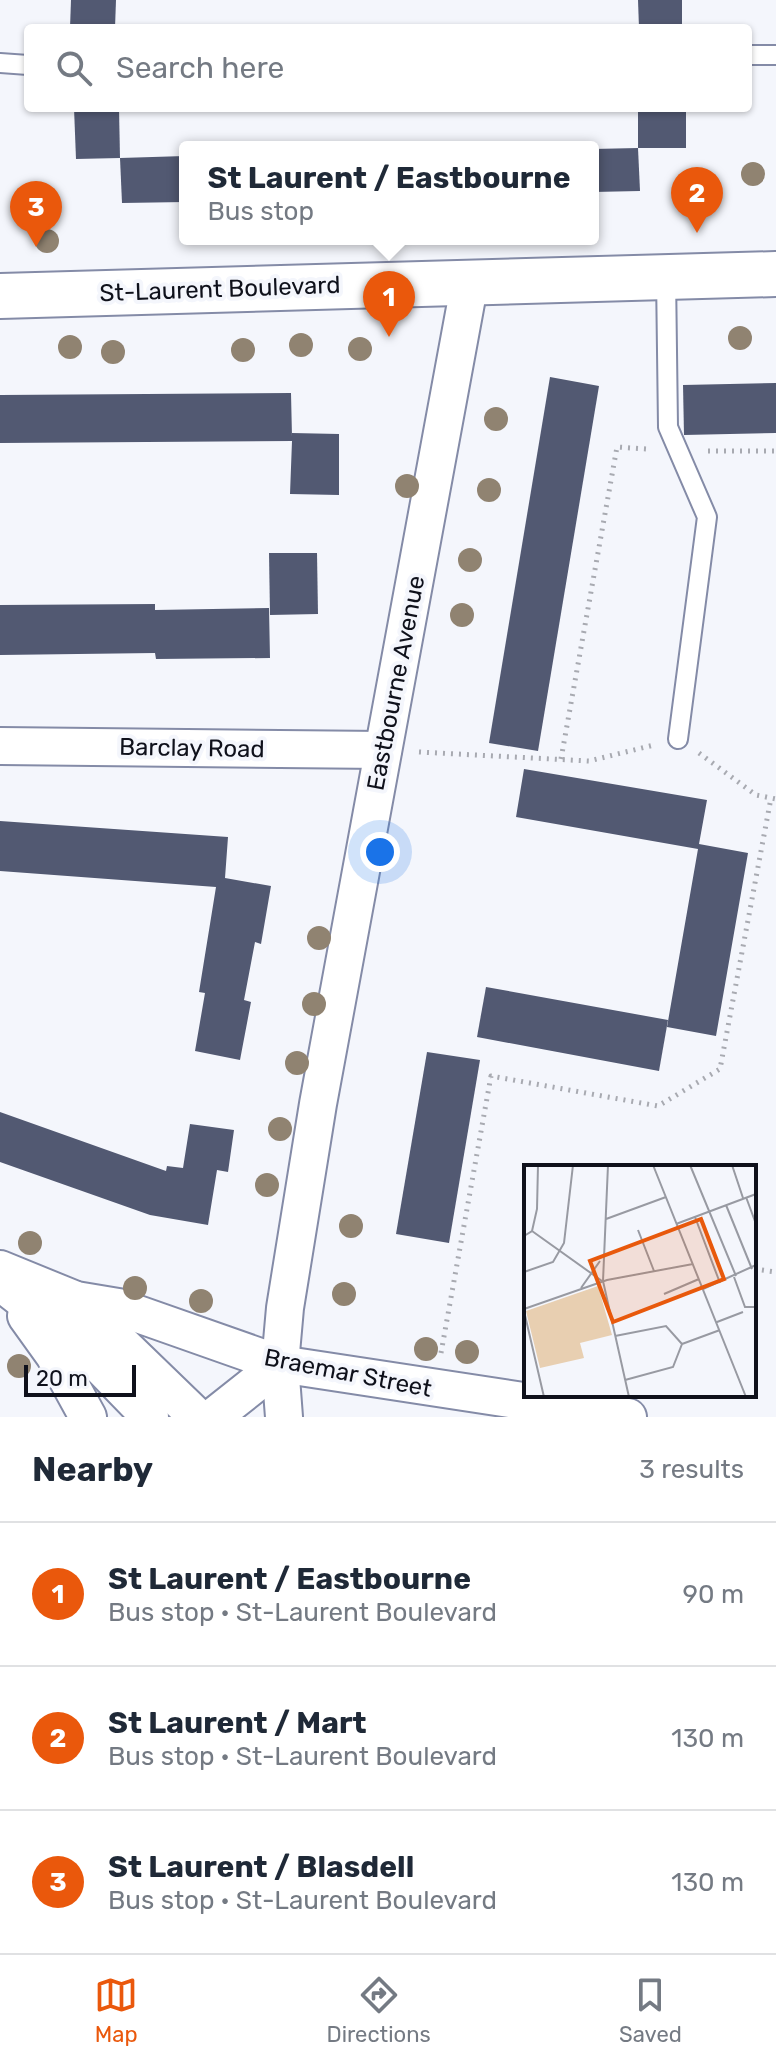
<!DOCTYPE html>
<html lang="en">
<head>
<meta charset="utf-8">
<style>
	body { margin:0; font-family:Rubik,sans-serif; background:#f6f6f7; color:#1f2937 }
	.scale { position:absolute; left:24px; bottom:20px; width:112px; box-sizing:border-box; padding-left:8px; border:4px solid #0f111b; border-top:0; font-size:22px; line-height:28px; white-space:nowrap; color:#0f111b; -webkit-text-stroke:6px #f4f6fc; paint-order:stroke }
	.you { position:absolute; left:380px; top:852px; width:28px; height:28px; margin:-20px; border:6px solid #fff; border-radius:50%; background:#1a73e8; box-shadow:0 0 0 12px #1a73e833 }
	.badge { display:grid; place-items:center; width:52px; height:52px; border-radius:50%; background:#ea580c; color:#fff; font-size:26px; font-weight:700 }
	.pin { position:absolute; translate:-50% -66px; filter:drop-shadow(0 2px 4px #0008) }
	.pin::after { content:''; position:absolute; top:42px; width:28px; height:24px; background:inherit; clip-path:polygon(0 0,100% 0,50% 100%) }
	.popup { position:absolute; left:179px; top:141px; width:420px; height:104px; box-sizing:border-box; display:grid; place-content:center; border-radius:8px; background:#fff; filter:drop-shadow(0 2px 6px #0005); font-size:26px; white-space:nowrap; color:#747a83 }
	.popup b { font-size:30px; color:#1f2937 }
	.popup::after { content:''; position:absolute; left:50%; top:100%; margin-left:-16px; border:16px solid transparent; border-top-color:#fff }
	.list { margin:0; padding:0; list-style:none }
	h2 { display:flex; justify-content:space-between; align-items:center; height:104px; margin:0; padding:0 32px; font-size:34px }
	h2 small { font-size:26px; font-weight:400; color:#747a83 }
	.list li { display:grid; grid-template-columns:52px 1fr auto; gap:24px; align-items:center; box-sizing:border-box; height:144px; padding:0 32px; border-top:2px solid #e0e1e3 }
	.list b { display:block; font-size:30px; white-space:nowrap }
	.list p { margin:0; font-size:26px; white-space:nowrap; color:#747a83 }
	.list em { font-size:26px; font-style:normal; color:#747a83 }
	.icon { flex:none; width:44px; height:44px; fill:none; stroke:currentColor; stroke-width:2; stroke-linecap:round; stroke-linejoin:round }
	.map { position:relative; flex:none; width:776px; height:1417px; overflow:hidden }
	.search { position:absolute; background:#fff; box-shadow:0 2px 6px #0004; left:24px; right:24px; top:24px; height:88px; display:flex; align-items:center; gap:20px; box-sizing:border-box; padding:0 28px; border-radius:8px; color:#747a83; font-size:30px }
	.sheet { height:536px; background:#fff }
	nav { display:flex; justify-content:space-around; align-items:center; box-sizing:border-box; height:112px; border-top:2px solid #e0e1e3; background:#fff; font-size:22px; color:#747a83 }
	nav a { display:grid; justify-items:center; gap:4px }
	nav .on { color:#ea580c }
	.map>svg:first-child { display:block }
	.building { fill:#525972 }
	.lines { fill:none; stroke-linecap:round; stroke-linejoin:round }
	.lane-casing { stroke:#848ba7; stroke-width:22 }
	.street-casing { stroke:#848ba7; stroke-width:40 }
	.secondary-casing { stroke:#848ba7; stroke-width:48 }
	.path { stroke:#a8aab1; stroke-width:5; stroke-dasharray:2 6; stroke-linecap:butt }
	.lane { stroke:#fff; stroke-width:18 }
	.street { stroke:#fff; stroke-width:36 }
	.secondary { stroke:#fff; stroke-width:44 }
	.tree { fill:#908371 }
	.labels { text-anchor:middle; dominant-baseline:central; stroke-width:8; stroke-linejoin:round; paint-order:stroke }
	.street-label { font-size:24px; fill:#0f111b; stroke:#f4f6fc }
	.inset-road { fill:none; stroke:#989aa2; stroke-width:2 }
	.view { fill:#e8590c; fill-opacity:0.15; stroke:#e8590c; stroke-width:4 }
	.inset-edge { fill:none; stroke:#0f111b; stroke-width:4 }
</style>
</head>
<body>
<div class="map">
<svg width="776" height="1417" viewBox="0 0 776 1417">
	<rect width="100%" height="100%" fill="#f4f6fc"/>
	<g class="building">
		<path d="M 71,0 L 116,0 L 115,28 L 70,28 Z"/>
		<path d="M 638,0 L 682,0 L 682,28 L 639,28 Z"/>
		<path d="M 74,108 L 119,108 L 120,158 L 76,159 Z"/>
		<rect x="638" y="108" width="48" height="40"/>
		<path d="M 638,148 L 640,191 L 593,192 L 593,149 Z"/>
		<path d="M 185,156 L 185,202 L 122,203 L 120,158 Z"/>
		<path d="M 550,377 L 599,386 L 538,751 L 489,743 Z"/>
		<path d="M 776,383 L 776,433 L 684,435 L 683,385 Z"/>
		<path d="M 291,393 L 292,437 L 292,433 L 339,434 L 339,495 L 290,494 L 292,441 L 0,443 L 0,395 Z"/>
		<path d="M 269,553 L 317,553 L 318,614 L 270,615 Z"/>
		<path d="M 155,604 L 155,610 L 269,608 L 270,658 L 156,659 L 155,653 L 0,655 L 0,605 Z"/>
		<path d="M 524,769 L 707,800 L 699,844 L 748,853 L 716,1036 L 667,1027 L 698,849 L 516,817 Z"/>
		<path d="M 0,821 L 228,837 L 225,878 L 271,886 L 261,944 L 255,942 L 244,1000 L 251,1002 L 240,1060 L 195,1051 L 205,993 L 199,992 L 216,887 L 0,871 Z"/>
		<path d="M 486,987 L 668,1020 L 659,1071 L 477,1037 Z"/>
		<path d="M 427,1052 L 480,1060 L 449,1243 L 396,1234 Z"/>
		<path d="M 0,1112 L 166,1171 L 167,1166 L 183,1168 L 190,1124 L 234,1130 L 228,1172 L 217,1170 L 208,1225 L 150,1215 L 0,1162 Z"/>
	</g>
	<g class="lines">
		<defs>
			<g id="lane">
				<path d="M 748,55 L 776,55"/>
				<path d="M 0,63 L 28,65"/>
				<path d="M 666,275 L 668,427 L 707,517 L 678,739"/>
			</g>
			<g id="street">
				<path d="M 0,746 L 383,750"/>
				<path d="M 0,1269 L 76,1300 L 118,1307 L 280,1364 L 628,1417"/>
				<path d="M 1,1283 L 78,1343 L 150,1417"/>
				<path d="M 76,1300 L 197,1417"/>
				<path d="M 26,1316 L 54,1355 L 88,1417"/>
				<path d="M 213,1417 L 280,1364"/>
				<path d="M 284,1417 L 280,1364 L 285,1308 L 318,1104 L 470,281"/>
			</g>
			<path id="secondary" d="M 0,296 L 776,274"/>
		</defs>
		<use href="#lane" class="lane-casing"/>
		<use href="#street" class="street-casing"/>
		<use href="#secondary" class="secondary-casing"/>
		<g class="path">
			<path d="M 708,451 L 776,451"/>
			<path d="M 419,752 L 589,761 L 654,745"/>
			<path d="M 699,753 L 756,795 L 776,799"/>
			<path d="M 561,759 L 617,447 L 646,449"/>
			<path d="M 523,1236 L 526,1237"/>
			<path d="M 754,1269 L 776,1272"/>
			<path d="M 441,1353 L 491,1076 L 658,1106 L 720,1069 L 771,798"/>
		</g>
		<use href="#lane" class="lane"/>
		<use href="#street" class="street"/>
		<use href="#secondary" class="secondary"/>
	</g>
	<g class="tree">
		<circle cx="753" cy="174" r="12"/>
		<circle cx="47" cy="241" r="12"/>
		<circle cx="740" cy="338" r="12"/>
		<circle cx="301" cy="345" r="12"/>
		<circle cx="70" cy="347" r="12"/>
		<circle cx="360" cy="349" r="12"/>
		<circle cx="243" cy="350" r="12"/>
		<circle cx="113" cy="352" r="12"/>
		<circle cx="496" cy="419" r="12"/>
		<circle cx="407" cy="486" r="12"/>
		<circle cx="489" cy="490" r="12"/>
		<circle cx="470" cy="560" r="12"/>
		<circle cx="462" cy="615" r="12"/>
		<circle cx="319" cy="938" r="12"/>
		<circle cx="314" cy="1004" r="12"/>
		<circle cx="297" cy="1063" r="12"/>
		<circle cx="280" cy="1129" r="12"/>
		<circle cx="267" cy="1185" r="12"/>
		<circle cx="351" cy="1226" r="12"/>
		<circle cx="30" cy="1243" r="12"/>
		<circle cx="135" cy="1288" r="12"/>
		<circle cx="344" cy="1294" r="12"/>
		<circle cx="201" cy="1301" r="12"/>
		<circle cx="426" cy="1349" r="12"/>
		<circle cx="467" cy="1352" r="12"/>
		<circle cx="19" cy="1366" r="12"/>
	</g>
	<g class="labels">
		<g class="street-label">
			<text transform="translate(220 289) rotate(-2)">St-Laurent Boulevard</text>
			<text transform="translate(396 683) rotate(-79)">Eastbourne Avenue</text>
			<text transform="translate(192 748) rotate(1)">Barclay Road</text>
			<text transform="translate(348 1373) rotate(11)">Braemar Street</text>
		</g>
	</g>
	<g transform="translate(524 1165)">
		<rect width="232" height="232" fill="#f4f6fc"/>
		<path d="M 74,121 L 88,170 L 56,178 L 60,193 L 16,203 L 2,146 Z" fill="#e8cfb1"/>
		<path class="inset-road" d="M 84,0 L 79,116 L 105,232M 129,0 L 222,232M 166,0 L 212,111M 208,0 L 219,33M 222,32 L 232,59M 202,40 L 228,104M 171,52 L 196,118M 82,54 L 142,32M 152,59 L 232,29M 114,65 L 130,106M 8,66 L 78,116M 0,71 L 8,66 L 13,44 L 14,0M 0,107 L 29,97 L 40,78 L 49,0M 210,112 L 221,142 L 232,142M 57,123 L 76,96M 179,124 L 232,100M 140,129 L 175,114M 0,144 L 83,115 L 169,99M 0,146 L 20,232M 193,157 L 219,147M 91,171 L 142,161 L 158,179 L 149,202 L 101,215M 158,179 L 196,165"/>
		<path class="view" d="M 177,54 L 200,114 L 89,157 L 66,96 Z"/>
		<rect width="232" height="232" class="inset-edge"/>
	</g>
</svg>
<div class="scale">20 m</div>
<div class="you"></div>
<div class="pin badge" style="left:389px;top:337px">1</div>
<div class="popup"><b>St Laurent / Eastbourne</b>Bus stop</div>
<div class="pin badge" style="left:697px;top:233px">2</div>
<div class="pin badge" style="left:36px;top:247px">3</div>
<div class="search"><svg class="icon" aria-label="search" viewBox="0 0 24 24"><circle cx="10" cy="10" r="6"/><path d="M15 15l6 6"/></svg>Search here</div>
</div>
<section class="sheet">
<h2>Nearby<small>3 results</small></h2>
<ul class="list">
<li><span class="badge">1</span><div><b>St Laurent / Eastbourne</b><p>Bus stop · St-Laurent Boulevard</p></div><em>90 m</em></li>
<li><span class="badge">2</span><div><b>St Laurent / Mart</b><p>Bus stop · St-Laurent Boulevard</p></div><em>130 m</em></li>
<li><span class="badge">3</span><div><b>St Laurent / Blasdell</b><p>Bus stop · St-Laurent Boulevard</p></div><em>130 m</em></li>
</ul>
</section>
<nav>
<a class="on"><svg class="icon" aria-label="map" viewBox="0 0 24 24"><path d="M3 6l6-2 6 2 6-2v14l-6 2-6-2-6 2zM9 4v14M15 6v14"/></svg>Map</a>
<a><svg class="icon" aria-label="directions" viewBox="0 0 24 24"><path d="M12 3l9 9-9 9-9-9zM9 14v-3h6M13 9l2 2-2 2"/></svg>Directions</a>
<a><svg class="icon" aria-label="saved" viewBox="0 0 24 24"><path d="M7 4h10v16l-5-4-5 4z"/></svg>Saved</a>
</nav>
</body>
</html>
